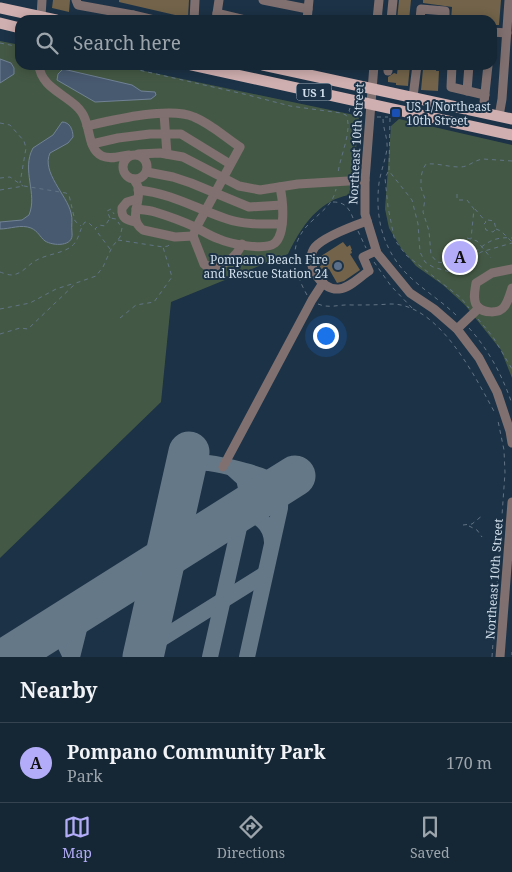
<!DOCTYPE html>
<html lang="en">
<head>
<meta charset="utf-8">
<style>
	body { margin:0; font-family:"Noto Serif",serif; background:#1e2e3c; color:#f1f3f6 }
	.you { position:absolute; left:325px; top:335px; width:18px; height:18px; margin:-12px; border:4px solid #fff; border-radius:50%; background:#1a73e8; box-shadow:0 0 0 8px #1a73e833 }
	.badge { display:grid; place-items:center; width:32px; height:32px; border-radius:50%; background:#b3adf9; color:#111; font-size:16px; font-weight:700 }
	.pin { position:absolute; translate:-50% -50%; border:2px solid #fff; box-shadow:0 1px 5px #0006 }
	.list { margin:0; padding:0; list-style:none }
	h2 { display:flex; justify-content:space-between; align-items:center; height:65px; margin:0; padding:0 20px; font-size:21px }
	h2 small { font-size:16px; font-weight:400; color:#9da5ac }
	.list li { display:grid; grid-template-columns:32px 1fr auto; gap:15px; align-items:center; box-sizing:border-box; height:80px; padding:0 20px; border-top:1px solid #34434f }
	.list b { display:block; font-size:19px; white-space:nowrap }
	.list p { margin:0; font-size:16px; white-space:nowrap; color:#9da5ac }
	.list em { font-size:16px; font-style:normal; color:#9da5ac }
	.icon { flex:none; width:28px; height:28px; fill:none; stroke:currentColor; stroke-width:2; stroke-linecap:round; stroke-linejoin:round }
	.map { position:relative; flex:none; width:512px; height:657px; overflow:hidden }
	.search { position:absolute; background:#152634; box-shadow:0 2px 12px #0003; left:15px; right:15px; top:15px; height:55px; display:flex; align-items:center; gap:12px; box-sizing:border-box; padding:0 18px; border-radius:15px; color:#9da5ac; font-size:19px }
	.sheet { height:145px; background:#152634 }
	nav { display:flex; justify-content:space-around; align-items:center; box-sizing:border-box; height:70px; border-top:1px solid #34434f; background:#152634; font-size:14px; color:#9da5ac }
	nav a { display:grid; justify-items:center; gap:2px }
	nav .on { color:#b3adf9 }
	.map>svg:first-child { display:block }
	.green { fill:#445945 }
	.water { fill:#485a70; stroke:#718295 }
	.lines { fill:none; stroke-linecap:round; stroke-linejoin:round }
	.taxiway { stroke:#657888; stroke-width:16 }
	.runway { stroke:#657888; stroke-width:41 }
	.building { fill:#72634a }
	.path { stroke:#617485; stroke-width:1; stroke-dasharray:4 4; stroke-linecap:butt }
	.minor { stroke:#807070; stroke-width:9 }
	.major { stroke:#d0afb0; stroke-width:11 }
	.transit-dot { fill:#1a4fb4; stroke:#1c3246; stroke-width:2 }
	.service-dot { fill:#5c6f8a; stroke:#1c3246; stroke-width:2 }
	.labels { text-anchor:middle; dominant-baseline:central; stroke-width:4; stroke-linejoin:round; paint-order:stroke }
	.shield { fill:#1c3246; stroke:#9baaba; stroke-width:1 }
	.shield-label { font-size:11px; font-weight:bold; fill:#d1deeb }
	.poi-label { font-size:12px; fill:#d1deeb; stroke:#1c3246; text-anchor:start }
	.street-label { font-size:12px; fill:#d1deeb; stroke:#1c3246 }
</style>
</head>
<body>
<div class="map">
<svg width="512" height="657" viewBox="0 0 512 657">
	<rect width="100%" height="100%" fill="#1c3246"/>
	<g class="green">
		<path d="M 0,41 L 20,45 L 20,65 L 116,65 L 359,116 L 352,194 C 345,196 336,198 330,202 C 309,214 298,234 288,254 L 171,302 L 161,402 L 0,558 Z"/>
		<path d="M 399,119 L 512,145 L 512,378 L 501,350 L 465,305 L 443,285 L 416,266 L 401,248 L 389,228 L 385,209 L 391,126 Z"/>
	</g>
	<g class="water">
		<path d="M 0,59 L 11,63 L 14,68 L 14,74 L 0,83 Z"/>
		<path d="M 63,69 L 132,85 L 141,91 L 155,92 L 156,95 L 151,99 L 95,102 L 57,80 L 58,74 Z"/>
		<path d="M 62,122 C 70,122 73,130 73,137 L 68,143 L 50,153 C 41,172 67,195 71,213 C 73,219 71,226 72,233 C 74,247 53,246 45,241 C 40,237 38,231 31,228 C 21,224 10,229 0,229 L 0,222 L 22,220 L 29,215 C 38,194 21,170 33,148 L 53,135 Z"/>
	</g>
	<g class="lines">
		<g class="taxiway">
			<path d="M 183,478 C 186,472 192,464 200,463 C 211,461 255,473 266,478 C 277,485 281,494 280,508 L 247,657"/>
			<path d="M 242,510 C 258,516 271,523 272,542"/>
			<path d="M 42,636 L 62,638 L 71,657"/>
			<path d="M 72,657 L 84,609"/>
			<path d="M 132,657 L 265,574"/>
			<path d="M 210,657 L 247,492 L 244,479 L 233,469"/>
		</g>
		<g class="runway">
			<path d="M 8,657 L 295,476"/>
			<path d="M 143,657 L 189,452"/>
		</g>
	</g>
	<g class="building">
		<path d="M 53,0 L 70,0 L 69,12 L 52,8 Z"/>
		<path d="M 119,0 L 189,0 L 188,18 L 119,2 Z"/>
		<path d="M 399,0 L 411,0 L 409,20 L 397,20 Z"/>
		<path d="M 423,0 L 501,0 L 499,25 L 492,25 L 492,20 L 451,20 L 452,7 L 423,3 Z"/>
		<path d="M 398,65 L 410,65 L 408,86 L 396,85 L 396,83 L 388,82 L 388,77 L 394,73 L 397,74 Z"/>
		<path d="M 430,65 L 437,65 L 436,71 L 439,71 L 438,91 L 421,90 L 423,69 L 430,70 Z"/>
		<path d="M 343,242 L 347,247 L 350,245 L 352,250 L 351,250 L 352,253 L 350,254 L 360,270 L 344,281 L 337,283 L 329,269 L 326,270 L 324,267 L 321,270 L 318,258 Z"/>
	</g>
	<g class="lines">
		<g class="path">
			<path d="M 0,43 L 20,47"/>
			<path d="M 117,65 L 248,95 L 290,106 L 341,113 L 346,115 C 353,130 340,156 338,173"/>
			<path d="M 350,108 L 349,111 L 356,116 L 363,116"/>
			<path d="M 377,117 L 388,117"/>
			<path d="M 390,118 L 389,171 L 412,200 L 418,224 L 420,252 L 425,262 L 433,267 L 450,272 L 461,267 L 481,252 L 512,243"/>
			<path d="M 383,119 C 383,129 388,138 387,149 C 385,161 381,171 379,183 C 375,216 382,247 405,272 C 421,289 441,300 458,317"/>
			<path d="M 0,123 L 10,125 L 24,141 L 26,148 L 20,183"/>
			<path d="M 512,161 L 483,159 C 474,160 469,167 460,167 C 448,167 438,163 426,164 L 423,169 L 421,177 L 421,188 L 425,199 L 423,212 L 429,231 L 431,255 L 437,262 C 444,263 451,264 458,262 C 479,255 484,235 512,238"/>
			<path d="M 388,172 L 385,178 L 388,207 L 394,237 L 397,243 L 406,255 L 461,298 L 469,308"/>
			<path d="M 0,178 L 10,177 L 23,186"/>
			<path d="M 0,190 L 24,186 L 66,193 L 69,195 L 75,221 L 81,226"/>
			<path d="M 457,194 L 457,200 L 467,200 L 474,209 L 471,239"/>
			<path d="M 333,202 C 345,202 349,208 353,218"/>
			<path d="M 475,209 L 486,222 L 484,224 L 486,230 L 493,232 L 496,229 L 494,221 L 488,220 L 486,222"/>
			<path d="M 110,218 L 107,211 L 111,209 L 114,214"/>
			<path d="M 496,229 L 501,231 L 512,242"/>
			<path d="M 358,231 L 366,248"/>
			<path d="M 467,238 L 477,241 L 491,258"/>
			<path d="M 118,240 L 163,247 L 168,246 L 170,244"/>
			<path d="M 110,249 L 95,229 L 99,225 L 105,226 L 110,218 L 116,219"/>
			<path d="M 374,262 L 391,286 L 413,309"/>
			<path d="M 0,272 C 3,273 8,275 12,275 C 22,274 28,265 35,261 C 46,254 62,254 72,246 C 80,239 79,229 85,222 L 88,222 L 95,229"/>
			<path d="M 307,295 C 292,268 287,243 313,220 C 323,210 333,204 336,189"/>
			<path d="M 318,304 C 330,309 339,304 352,305 C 365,305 377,305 390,304 C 439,303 475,377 495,413"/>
			<path d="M 0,309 L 30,303 L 56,289 L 75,283"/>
			<path d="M 120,318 L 136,305 L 154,302 L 172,277 L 163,247"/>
			<path d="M 478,319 L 493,337 L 512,369"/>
			<path d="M 469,328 C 489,350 503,377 512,404"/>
			<path d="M 0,334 L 20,328 L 28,329 L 76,283 L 96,276 L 103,267 L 112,247 L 120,237 L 122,228 L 118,222"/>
			<path d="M 463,525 L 472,524 L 483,515"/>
			<path d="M 469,526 L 477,530 L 482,537"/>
			<path d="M 512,652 L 512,655"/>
			<path d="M 492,657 L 505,473 L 504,450 L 498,421"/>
		</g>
		<g class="minor">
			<path d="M 76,0 L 78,5 L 133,15 L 132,20"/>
			<path d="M 263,0 L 308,9"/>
			<path d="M 217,13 L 246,20"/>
			<path d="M 133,15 L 154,20"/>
			<path d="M 41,17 L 42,0"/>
			<path d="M 377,19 L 391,20 L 393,0"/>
			<path d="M 194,20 L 195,0"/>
			<path d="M 216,20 L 219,0"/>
			<path d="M 307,20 L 309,0"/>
			<path d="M 377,20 L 379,0"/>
			<path d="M 420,20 L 421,9 L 445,11 L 445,20"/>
			<path d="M 492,32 L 507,33"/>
			<path d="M 39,65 C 41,92 77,96 85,119 C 90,131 89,150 102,156 C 111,160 120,156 129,155"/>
			<path d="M 374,65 L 365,180 L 365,214 L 377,253 L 410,293 L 434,309 L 457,329 L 479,358 L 497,392 L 510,431 L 512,443"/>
			<path d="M 452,65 L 451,87 L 485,95"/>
			<path d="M 388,71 L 388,65"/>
			<path d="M 467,91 L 469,65"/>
			<path d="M 413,97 L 417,65"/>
			<path d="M 483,112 L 488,65"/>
			<path d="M 164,114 L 167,154"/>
			<path d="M 499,116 L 502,99 L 509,0"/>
			<path d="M 87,126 C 113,120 170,106 194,117 C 211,124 225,137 240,147 L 196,228 L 193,236 L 204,264 C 212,271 229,262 235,255 C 238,252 240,248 242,244"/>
			<path d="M 92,144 L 118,138 L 150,134 L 181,134 L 230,164"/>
			<path d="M 138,154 L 160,153 L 183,157 L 239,186 L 260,190 L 298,184 L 365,180"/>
			<circle cx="135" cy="167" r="12"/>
			<path d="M 147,172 L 173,177 L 191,183 L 249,207 L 282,205"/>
			<path d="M 134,179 C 135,182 137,184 138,187 C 142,202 127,218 143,230 L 175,237 L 193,236"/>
			<path d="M 138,190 C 171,193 197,209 227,219 C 245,225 263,224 282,224"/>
			<path d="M 136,209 C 142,210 149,210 155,212 C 168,216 182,221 195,227 C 203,231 210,236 219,239 C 230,244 265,251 275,243 C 286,233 283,200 280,187"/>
			<path d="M 367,221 C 353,226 325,236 315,247 C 303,262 321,291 339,289 C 350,288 361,276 369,271 L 363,257 L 376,251"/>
			<path d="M 136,222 C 126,220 121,218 122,208 L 127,202 L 137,199"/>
			<path d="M 512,269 L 492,273 L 476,283 C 475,290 472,301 478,307 C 483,313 499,314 504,307 C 508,302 510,294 512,288"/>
			<path d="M 457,329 L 479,308"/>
			<path d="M 223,467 L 312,300 L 323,283"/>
			<path d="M 500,657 L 512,502"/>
		</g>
		<g class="major">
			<path d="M 0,8 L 56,20"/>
			<path d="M 0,23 L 20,28"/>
			<path d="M 191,65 L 512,135"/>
			<path d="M 263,65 L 512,119"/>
		</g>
	</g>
	<rect class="transit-dot" x="391" y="108" width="10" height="10" rx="2.5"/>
	<circle class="service-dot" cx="338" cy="266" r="5"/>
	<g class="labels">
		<rect class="shield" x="296.5" y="83.5" width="35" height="17" rx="4"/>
		<g class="shield-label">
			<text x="314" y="92">US 1</text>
		</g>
		<g class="poi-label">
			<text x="406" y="106">US 1/Northeast<tspan x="406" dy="14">10th Street</tspan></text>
			<text x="328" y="259" text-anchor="end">Pompano Beach Fire<tspan x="328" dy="14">and Rescue Station 24</tspan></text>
		</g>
		<g class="street-label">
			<text transform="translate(356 144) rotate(-87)">Northeast 10th Street</text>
			<text transform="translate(494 579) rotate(-86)">Northeast 10th Street</text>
		</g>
	</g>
</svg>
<div class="you"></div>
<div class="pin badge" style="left:460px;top:257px">A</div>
<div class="search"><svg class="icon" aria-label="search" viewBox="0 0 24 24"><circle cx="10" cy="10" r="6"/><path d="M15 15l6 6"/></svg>Search here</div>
</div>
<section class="sheet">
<h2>Nearby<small></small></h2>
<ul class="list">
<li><span class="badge">A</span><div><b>Pompano Community Park</b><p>Park</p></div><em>170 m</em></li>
</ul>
</section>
<nav>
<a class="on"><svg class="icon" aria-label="map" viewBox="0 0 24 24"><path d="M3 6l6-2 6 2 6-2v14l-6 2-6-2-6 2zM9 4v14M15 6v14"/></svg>Map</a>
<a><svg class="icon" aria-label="directions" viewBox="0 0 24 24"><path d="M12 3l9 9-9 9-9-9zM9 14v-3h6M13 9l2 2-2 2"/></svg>Directions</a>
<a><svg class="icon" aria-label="saved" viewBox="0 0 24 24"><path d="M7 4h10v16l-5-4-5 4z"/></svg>Saved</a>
</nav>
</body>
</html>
